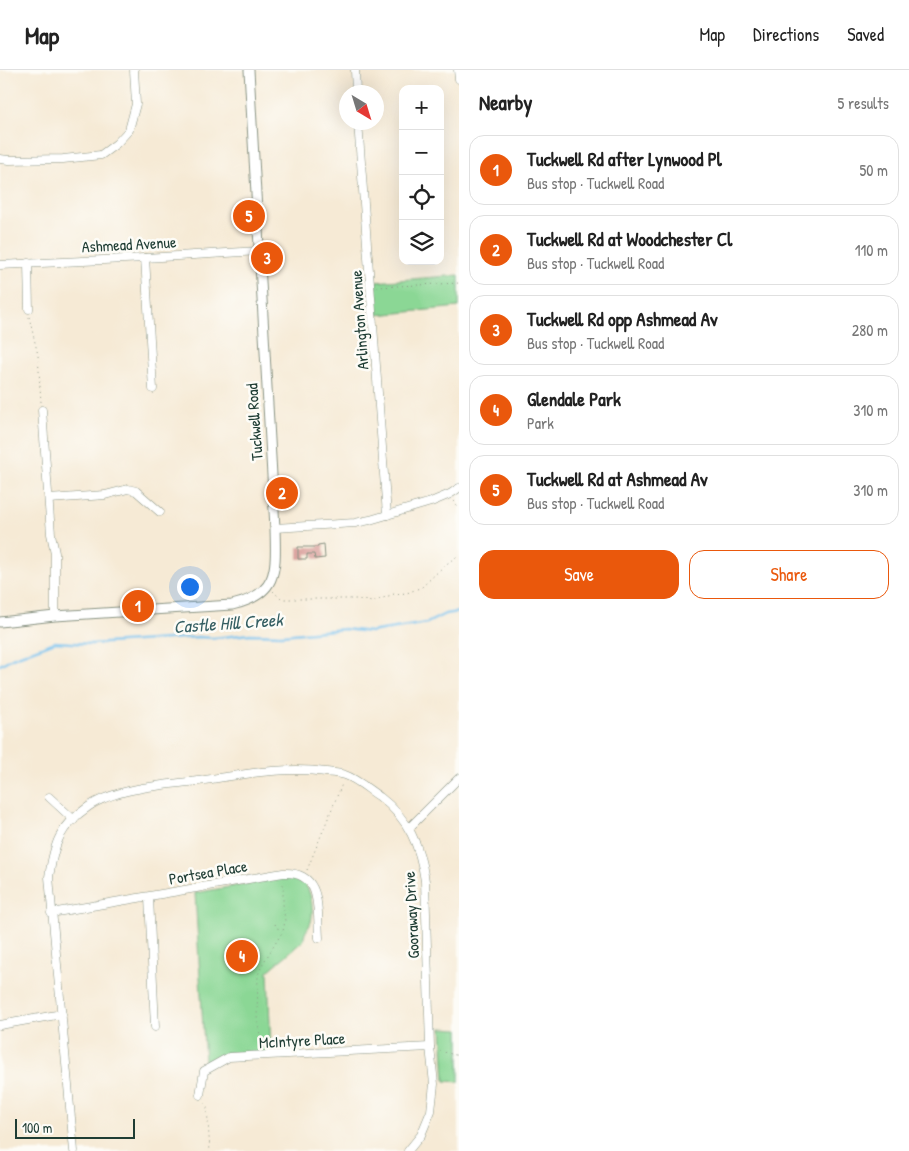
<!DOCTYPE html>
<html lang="en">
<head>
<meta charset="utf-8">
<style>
	body { margin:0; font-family:"Patrick Hand",sans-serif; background:#f6f6f6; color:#222 }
	.controls { position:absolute; right:15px; top:15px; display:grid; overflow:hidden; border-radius:10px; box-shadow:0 5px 20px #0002 }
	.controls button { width:45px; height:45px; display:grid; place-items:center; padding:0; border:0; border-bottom:1px solid #e0e0e0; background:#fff; color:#222; font:25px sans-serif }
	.compass { position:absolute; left:339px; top:15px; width:45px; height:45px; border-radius:50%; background:#fff; box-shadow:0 5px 20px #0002; rotate:142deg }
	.scale { position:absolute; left:15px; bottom:12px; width:120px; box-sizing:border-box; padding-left:5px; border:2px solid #1f3d34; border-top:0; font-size:14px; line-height:18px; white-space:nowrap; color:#1f3d34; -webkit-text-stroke:4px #fdfcf7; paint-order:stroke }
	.you { position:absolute; left:189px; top:516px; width:18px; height:18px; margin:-12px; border:4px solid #fff; border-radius:50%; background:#1a73e8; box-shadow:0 0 0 8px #1a73e833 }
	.badge { display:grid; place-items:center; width:32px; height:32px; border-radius:50%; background:#ea580c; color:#fff; font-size:16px; font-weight:700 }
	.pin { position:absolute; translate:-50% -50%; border:2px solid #fff; box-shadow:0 1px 5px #0006 }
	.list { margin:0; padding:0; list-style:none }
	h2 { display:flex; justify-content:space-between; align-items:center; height:65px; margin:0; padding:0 20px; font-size:21px }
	h2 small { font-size:16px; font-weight:400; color:#767676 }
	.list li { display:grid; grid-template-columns:32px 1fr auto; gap:15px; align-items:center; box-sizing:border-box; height:70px; margin:0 10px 10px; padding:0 10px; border:1px solid #e0e0e0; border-radius:15px }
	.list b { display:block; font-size:19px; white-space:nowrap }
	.list p { margin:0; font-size:16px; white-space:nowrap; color:#767676 }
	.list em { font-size:16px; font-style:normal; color:#767676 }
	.actions { display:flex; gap:10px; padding:15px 20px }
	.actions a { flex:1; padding:11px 0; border:1px solid #ea580c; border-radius:15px; text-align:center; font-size:18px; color:#ea580c }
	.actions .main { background:#ea580c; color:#fff }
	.icon { flex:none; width:28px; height:28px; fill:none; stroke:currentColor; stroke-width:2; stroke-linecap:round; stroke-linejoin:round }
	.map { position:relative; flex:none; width:459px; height:1081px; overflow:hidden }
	header { display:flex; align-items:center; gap:30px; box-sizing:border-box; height:70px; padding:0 25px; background:#fff; border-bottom:1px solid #e0e0e0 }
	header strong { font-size:24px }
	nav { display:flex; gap:28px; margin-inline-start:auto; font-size:18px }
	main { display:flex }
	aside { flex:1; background:#fff }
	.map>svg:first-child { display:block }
	.green { fill:#8bd795; stroke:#558a64 }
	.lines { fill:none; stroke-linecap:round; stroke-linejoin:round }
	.stream { stroke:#73c0ed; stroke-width:2.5 }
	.building { fill:#d4918d }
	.minor-casing { stroke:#8a9484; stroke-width:9 }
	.tertiary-casing { stroke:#8a9484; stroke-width:11 }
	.path { stroke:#8a9484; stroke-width:1; stroke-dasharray:1 4; stroke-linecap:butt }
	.minor { stroke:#fff; stroke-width:8 }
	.tertiary { stroke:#fff; stroke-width:9 }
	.labels { text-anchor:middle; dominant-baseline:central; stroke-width:5; stroke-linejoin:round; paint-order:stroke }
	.street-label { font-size:16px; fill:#1f3d34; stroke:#fdfcf7 }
	.water-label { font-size:18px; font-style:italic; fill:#345e62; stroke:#fdfcf7 }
</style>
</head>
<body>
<header>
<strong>Map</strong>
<nav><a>Map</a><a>Directions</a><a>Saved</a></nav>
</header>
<main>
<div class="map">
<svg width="459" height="1081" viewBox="0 0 459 1081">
	<rect width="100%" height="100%" fill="#fdfcf7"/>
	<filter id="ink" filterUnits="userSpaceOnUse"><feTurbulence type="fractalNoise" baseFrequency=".02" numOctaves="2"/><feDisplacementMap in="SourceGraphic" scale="10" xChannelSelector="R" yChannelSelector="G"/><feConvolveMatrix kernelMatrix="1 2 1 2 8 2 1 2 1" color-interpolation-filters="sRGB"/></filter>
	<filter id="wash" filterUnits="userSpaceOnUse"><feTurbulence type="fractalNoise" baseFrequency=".0096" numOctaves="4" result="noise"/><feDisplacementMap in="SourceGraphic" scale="20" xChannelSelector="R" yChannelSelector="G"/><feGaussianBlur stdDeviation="1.12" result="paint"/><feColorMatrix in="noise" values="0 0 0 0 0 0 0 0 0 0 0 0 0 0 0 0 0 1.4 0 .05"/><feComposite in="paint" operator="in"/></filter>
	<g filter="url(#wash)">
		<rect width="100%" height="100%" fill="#f6ead5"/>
		<g class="green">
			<path d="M 459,205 L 459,237 L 377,245 L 375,212 Z"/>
			<path d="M 291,806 C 295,807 299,809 302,811 C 312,819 314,841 311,852 C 308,860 304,861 304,870 L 268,901 L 271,982 L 226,983 L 205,992 L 195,823 Z"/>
			<path d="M 442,958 L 459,959 L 459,1012 L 445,1011 Z"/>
		</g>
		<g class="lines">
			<path class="stream" d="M 0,595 L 12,588 L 55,572 L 91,574 L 199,567 L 213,568 L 250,564 L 282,565 L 344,559 L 370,562 L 427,553 L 445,544 L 459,542"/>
		</g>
		<g id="blocks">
			<path class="building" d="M 324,474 L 325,488 L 315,489 L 314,484 L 307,484 L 307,489 L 298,489 L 298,477 L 318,477 L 318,475 Z"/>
		</g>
	</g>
	<g filter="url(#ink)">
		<use href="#blocks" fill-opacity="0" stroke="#8a9484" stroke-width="1"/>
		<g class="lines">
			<defs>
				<g id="minor">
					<path d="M 355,0 L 356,22"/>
					<path d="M 458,0 L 459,9"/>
					<path d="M 358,52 L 387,445"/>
					<path d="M 0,89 L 9,90 L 63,89 L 101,85 L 116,74 L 129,60 L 136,34 L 134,0"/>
					<path d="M 145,188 L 153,319"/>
					<path d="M 28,193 L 29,239"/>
					<path d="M 0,195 L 145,188 L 259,181"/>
					<path d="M 42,340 L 51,464 L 55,483 L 55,546"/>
					<path d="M 49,429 L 105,425 L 128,419 L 136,421 L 160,442"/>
					<path d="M 275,458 L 355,453 L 370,450 L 431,432 L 450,424 L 459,418"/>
					<path d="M 49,727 L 74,750"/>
					<path d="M 409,758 L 459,708"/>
					<path d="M 149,827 L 155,957"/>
					<path d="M 51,843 L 283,803 C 323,801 317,839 319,868"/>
					<path d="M 0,955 L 62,944"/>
					<path d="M 200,1025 L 204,1001 L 229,987 L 430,977"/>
					<path d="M 74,1081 L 49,807 C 54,774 59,757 88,737 C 115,718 165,715 198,711 C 240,705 284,696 326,702 C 332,703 339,703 345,705 C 357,709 369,720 380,727 C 409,749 420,776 425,811 L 430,977 L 434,1014 L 431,1041 L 421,1065 L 408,1081"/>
				</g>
				<path id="tertiary" d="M 0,552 L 55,546 L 232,535 C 279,524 276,500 275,458 L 249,0"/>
			</defs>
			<use href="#minor" class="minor-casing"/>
			<use href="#tertiary" class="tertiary-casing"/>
			<g class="path">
				<path d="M 377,217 L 459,213"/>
				<path d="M 29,247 L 38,285 L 41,332"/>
				<path d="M 454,431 L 459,439"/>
				<path d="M 273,521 L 281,529 L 357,529 L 372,532 L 394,524 L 407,523 L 422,517 L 445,495 L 459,485"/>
				<path d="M 307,800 L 342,714"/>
				<path d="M 275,854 L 277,858 L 282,860"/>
				<path d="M 262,978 L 257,947 L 258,905 L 262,895 L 283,861 L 285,851 L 283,834 L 283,812"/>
				<path d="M 440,981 L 459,986"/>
				<path d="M 205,1033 L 207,1037 L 210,1081"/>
			</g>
			<use href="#minor" class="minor"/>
			<use href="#tertiary" class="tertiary"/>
		</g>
	</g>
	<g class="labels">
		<g class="street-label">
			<text transform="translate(129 174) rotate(-3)">Ashmead Avenue</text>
			<text transform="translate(359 250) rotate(-94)">Arlington Avenue</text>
			<text transform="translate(254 352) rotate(-94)">Tuckwell Road</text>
			<text transform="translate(208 802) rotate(-10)">Portsea Place</text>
			<text transform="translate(411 845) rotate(-93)">Gooraway Drive</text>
			<text transform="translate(302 970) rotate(-3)">McIntyre Place</text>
		</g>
		<g class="water-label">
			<text transform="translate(228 553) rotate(-4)">Castle Hill Creek</text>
		</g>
	</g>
</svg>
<div class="controls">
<button>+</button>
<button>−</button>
<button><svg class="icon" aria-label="locate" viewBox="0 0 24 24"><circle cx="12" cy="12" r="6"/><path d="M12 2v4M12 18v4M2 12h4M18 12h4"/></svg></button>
<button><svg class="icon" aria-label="layers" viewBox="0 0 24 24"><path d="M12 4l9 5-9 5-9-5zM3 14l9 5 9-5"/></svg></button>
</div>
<svg class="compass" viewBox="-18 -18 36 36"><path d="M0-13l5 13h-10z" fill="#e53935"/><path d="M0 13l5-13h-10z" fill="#767676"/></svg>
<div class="scale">100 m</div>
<div class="you"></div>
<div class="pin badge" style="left:138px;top:536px">1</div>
<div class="pin badge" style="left:282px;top:423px">2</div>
<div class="pin badge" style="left:267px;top:188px">3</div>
<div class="pin badge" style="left:242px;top:886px">4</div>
<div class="pin badge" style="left:249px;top:146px">5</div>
</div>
<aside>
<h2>Nearby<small>5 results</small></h2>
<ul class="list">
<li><span class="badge">1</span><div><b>Tuckwell Rd after Lynwood Pl</b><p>Bus stop · Tuckwell Road</p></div><em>50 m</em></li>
<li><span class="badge">2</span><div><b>Tuckwell Rd at Woodchester Cl</b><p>Bus stop · Tuckwell Road</p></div><em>110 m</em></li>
<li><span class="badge">3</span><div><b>Tuckwell Rd opp Ashmead Av</b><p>Bus stop · Tuckwell Road</p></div><em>280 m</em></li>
<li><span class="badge">4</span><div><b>Glendale Park</b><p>Park</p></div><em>310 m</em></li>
<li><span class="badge">5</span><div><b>Tuckwell Rd at Ashmead Av</b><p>Bus stop · Tuckwell Road</p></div><em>310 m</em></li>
</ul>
<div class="actions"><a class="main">Save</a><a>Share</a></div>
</aside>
</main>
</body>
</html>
